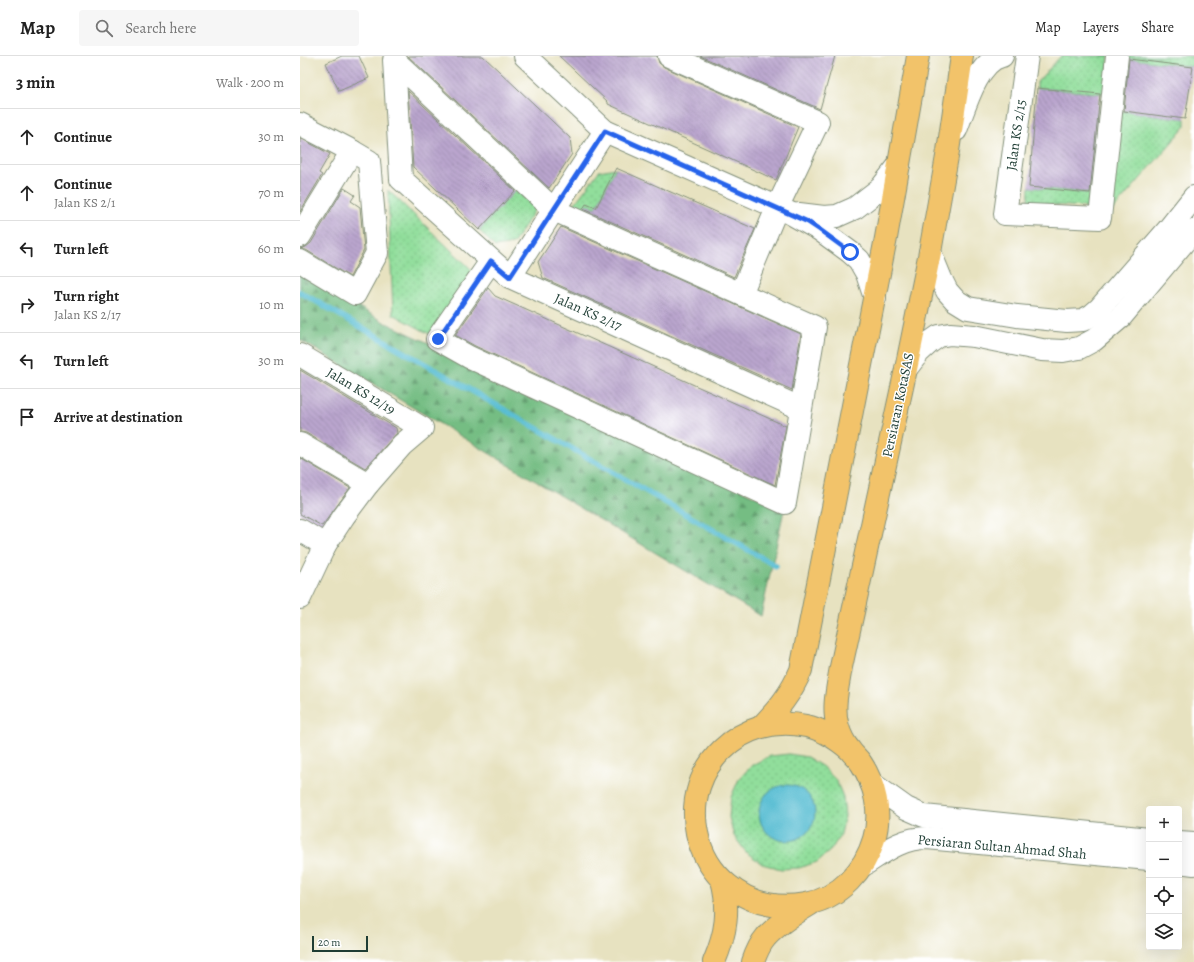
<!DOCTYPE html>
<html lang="en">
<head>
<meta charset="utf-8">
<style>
	body { margin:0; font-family:Alegreya,serif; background:#f6f6f6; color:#222 }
	.controls { position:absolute; right:12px; bottom:12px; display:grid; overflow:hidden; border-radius:4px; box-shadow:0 4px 16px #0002 }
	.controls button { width:36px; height:36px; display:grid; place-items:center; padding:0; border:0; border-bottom:1px solid #e0e0e0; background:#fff; color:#222; font:20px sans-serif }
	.scale { position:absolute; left:12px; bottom:10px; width:56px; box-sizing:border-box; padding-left:4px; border:2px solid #1f3d34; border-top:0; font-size:11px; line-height:14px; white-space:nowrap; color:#1f3d34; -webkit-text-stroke:3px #fff; paint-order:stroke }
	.stop { position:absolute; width:12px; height:12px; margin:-9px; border:3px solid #2563eb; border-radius:50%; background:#fff }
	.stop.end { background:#2563eb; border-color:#fff; box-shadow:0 1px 4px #0008 }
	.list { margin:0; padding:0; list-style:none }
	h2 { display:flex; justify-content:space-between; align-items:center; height:52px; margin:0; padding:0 16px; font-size:17px }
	h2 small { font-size:13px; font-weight:400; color:#767676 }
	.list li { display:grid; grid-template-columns:26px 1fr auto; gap:12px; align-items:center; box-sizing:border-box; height:56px; padding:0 16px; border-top:1px solid #e0e0e0 }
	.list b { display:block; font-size:15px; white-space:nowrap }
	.list p { margin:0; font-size:13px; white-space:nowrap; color:#767676 }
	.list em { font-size:13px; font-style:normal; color:#767676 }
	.icon { flex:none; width:22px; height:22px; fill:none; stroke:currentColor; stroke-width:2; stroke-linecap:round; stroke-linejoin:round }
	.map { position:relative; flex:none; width:894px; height:906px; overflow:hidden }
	header { display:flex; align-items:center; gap:24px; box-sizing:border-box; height:56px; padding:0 20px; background:#fff; border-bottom:1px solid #e0e0e0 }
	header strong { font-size:19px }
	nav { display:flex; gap:22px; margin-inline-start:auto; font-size:14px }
	.search { width:280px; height:36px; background:#f6f6f6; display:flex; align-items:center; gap:10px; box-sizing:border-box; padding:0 14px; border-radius:4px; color:#767676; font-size:15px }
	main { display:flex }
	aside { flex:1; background:#fff }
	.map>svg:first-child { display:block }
	.green { fill:url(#green-dots); stroke:#588e68; fill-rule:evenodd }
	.forest { fill:url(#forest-firs); stroke:#4a7d5c }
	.water { fill:#54bcd2; stroke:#3a7c83 }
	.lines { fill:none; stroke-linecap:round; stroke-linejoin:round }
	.stream { stroke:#54bcd2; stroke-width:5.5 }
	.building { fill:url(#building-back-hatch) }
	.minor-casing { stroke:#83907a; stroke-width:24 }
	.major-casing { stroke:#83907a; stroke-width:24 }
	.minor { stroke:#fff; stroke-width:22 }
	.major { stroke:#f2c36a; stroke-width:22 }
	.route { stroke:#2563eb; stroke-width:5 }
	.labels { text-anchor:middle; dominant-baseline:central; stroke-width:3; stroke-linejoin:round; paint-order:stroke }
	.street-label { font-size:14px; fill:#1f3d34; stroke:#fff }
</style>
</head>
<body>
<header>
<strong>Map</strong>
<div class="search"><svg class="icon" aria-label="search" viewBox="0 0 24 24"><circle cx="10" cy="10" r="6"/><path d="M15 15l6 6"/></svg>Search here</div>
<nav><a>Map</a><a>Layers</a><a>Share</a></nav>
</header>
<main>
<aside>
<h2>3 min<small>Walk · 200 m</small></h2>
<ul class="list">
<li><svg class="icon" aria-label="ahead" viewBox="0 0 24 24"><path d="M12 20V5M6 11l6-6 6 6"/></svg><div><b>Continue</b></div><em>30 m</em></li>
<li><svg class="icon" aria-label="ahead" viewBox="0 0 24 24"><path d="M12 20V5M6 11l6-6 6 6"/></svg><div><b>Continue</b><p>Jalan KS 2/1</p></div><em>70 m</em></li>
<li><svg class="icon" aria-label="left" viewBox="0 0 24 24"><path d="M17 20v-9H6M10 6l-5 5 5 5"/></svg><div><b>Turn left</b></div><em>60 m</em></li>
<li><svg class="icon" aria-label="right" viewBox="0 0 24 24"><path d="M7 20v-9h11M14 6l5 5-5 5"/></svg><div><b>Turn right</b><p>Jalan KS 2/17</p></div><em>10 m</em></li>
<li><svg class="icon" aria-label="left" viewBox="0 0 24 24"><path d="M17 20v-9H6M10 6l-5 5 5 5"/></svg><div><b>Turn left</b></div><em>30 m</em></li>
<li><svg class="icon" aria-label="arrive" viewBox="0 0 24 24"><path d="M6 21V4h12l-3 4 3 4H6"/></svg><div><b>Arrive at destination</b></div></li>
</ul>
</aside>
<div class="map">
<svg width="894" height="906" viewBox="0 0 894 906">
	<defs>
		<pattern id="green-dots" width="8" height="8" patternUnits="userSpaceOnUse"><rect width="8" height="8" fill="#91de9b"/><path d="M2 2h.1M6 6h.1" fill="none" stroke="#7dbf86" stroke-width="1.8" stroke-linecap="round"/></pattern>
		<pattern id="forest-firs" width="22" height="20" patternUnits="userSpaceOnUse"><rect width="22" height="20" fill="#74bd83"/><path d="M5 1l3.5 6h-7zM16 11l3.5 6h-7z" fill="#5f9b6c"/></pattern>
		<pattern id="building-back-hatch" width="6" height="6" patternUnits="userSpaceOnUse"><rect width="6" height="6" fill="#baa5ce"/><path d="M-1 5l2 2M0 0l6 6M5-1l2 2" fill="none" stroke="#9788a8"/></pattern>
	</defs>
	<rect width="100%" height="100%" fill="#fff"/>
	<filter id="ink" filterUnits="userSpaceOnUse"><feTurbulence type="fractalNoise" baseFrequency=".025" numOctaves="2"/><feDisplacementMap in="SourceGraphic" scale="8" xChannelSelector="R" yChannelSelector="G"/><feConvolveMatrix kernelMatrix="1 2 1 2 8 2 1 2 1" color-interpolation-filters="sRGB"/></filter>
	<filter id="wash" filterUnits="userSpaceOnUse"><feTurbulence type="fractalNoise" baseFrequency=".012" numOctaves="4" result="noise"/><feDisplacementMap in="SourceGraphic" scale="16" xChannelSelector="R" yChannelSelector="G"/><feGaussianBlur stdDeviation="0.9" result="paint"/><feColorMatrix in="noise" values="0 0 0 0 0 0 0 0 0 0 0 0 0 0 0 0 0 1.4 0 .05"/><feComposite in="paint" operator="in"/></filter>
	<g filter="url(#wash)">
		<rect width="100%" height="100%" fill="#e7e2c0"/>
		<g class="green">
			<path d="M 761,0 L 809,0 L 806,38 L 737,32 L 737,26 Z"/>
			<path d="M 822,0 L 894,0 L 893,11 L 822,2 Z"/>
			<path d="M 816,54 L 885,63 L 885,71 L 814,153 L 807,153 Z"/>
			<path d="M 316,112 L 296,152 L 286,148 L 281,158 L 270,154 L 299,115 Z"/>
			<path d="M 729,131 L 798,138 L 797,152 L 728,147 Z"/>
			<path d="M 217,133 L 237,151 L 213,188 L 195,191 L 179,174 Z"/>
			<path d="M 88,134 L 173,215 L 133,280 L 93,258 Z"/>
			<path d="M 489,698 L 507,701 L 523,711 L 536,724 L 543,741 L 545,760 L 541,778 L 531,794 L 517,806 L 499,812 L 481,813 L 462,808 L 446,796 L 434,780 L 429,761 L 431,741 L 439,723 L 452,709 L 470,700 ZM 514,762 C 509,775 503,781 489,784 Z"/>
		</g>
		<path class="forest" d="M 0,216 L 84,266 L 484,454 L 461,560 L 0,284 Z"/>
		<circle class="water" cx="487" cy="757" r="28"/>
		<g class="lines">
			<path class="stream" d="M 0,236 L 476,510"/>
		</g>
		<g id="blocks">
			<g class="building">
				<path d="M 42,0 L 59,0 L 69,22 L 39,35 L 26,7 Z"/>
				<path d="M 108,0 L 183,0 L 270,82 L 272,98 L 249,132 Z"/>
				<path d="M 259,0 L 357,0 L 359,7 L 364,11 L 498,71 L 476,124 L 308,48 L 308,46 Z"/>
				<path d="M 400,0 L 535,0 L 520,53 Z"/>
				<path d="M 829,3 L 893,11 L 885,63 L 824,55 Z"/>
				<path d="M 737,32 L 800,38 L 790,137 L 729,131 Z"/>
				<path d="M 108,35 L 215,135 L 179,174 L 113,111 Z"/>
				<path d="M 0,82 L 30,98 L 19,117 L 22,119 L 0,156 Z"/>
				<path d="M 316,112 L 455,173 L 434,221 L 283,153 L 286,148 L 296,152 Z"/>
				<path d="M 44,132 L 55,139 L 51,145 L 60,151 L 64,194 L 50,221 L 6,194 L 0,193 L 6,191 L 11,187 Z"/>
				<path d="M 261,171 L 501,278 L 492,334 L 243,222 L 238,206 Z"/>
				<path d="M 188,232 L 195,240 L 486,370 L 475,429 L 175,290 L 155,279 Z"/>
				<path d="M 0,314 L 96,372 L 97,377 L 65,412 L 6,377 L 0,376 Z"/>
				<path d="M 0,402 L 50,432 L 22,470 L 0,458 Z"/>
			</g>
		</g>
	</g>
	<g filter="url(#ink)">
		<use href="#blocks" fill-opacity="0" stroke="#83907a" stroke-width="1"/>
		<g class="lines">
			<defs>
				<g id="minor">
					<path d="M 225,0 L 305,75 L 490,157 L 520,174 L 550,196 L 559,204 L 567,218 L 575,242"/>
					<path d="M 727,0 L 705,158 L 800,162 L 817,0"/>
					<path d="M 0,68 L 52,95 L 0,180"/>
					<path d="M 656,74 C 664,54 677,5 702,0"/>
					<path d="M 499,158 L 524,161 L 537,160 L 555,152 L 581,132 L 599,109"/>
					<path d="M 630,196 L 641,223 L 647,235 L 655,244 L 668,252 L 717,260 L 767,265 L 783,264 L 792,259 L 800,252 L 867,175 L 894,141"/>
					<path d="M 0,205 L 55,238 L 77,197 L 69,105 L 52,95"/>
					<path d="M 191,205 L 137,283 L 169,301 L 485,447 L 515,271 L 441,238 L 477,152 L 518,66 L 369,0"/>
					<path d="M 210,221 L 305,75"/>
					<path d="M 441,238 L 254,154 L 94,4 L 101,123 L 210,221 L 500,352"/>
					<path d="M 0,299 L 122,372 L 102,389 L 68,428 L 44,460 L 25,489 L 0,542"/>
					<path d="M 606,313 L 619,296 L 629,287 L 639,280 L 650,278 L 674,280 L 742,294 L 763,295 L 779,292 L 794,284 L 821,261 L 894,174"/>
					<path d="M 0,388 L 68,428"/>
					<path d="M 0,474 L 25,489"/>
					<path d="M 571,727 L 606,752 L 624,760 L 849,783"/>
					<path d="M 879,786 L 894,787"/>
					<path d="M 879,806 L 894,808"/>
					<path d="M 562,810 C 583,797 600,782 627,782 L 849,803"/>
				</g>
				<g id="major">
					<path d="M 461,671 C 478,653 491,638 501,614 L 586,182 L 618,0"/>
					<path d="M 550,694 C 537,683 523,673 506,670 C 442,656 383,711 397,777 C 401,797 412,816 428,829 C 451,848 478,853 506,848 C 540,842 565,814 574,783 C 582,757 575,728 561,707 C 558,702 553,699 550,694 C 545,688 540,678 538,671 C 532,652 538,630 541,611 L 606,313 L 630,196 L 648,95 L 662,0"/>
					<path d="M 414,906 C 426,878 430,854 422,824"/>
					<path d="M 453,906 C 456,897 460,888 466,881 C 478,868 494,858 509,849"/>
				</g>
			</defs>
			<use href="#minor" class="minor-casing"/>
			<use href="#major" class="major-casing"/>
			<use href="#minor" class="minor"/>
			<use href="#major" class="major"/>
		</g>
	</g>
	<g class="lines" filter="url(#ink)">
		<path class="route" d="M 138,283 L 191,205 L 210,221 L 305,75 L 508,166 L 520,174 L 550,196"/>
	</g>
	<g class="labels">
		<g class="street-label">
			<text transform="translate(716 79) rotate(-82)">Jalan KS 2/15</text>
			<text transform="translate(288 256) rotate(24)">Jalan KS 2/17</text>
			<text transform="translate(61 335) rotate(31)">Jalan KS 12/19</text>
			<text transform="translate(598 349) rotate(-78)">Persiaran KotaSAS</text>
			<text transform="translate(702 791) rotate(5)">Persiaran Sultan Ahmad Shah</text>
		</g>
	</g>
</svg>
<div class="controls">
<button>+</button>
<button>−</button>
<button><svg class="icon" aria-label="locate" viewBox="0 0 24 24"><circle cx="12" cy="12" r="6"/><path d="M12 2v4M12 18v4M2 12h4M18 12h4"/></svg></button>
<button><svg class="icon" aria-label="layers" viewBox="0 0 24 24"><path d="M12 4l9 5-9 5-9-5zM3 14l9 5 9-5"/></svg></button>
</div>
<div class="scale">20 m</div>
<div class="stop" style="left:550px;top:196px"></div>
<div class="stop end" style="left:138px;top:283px"></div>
</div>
</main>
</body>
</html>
